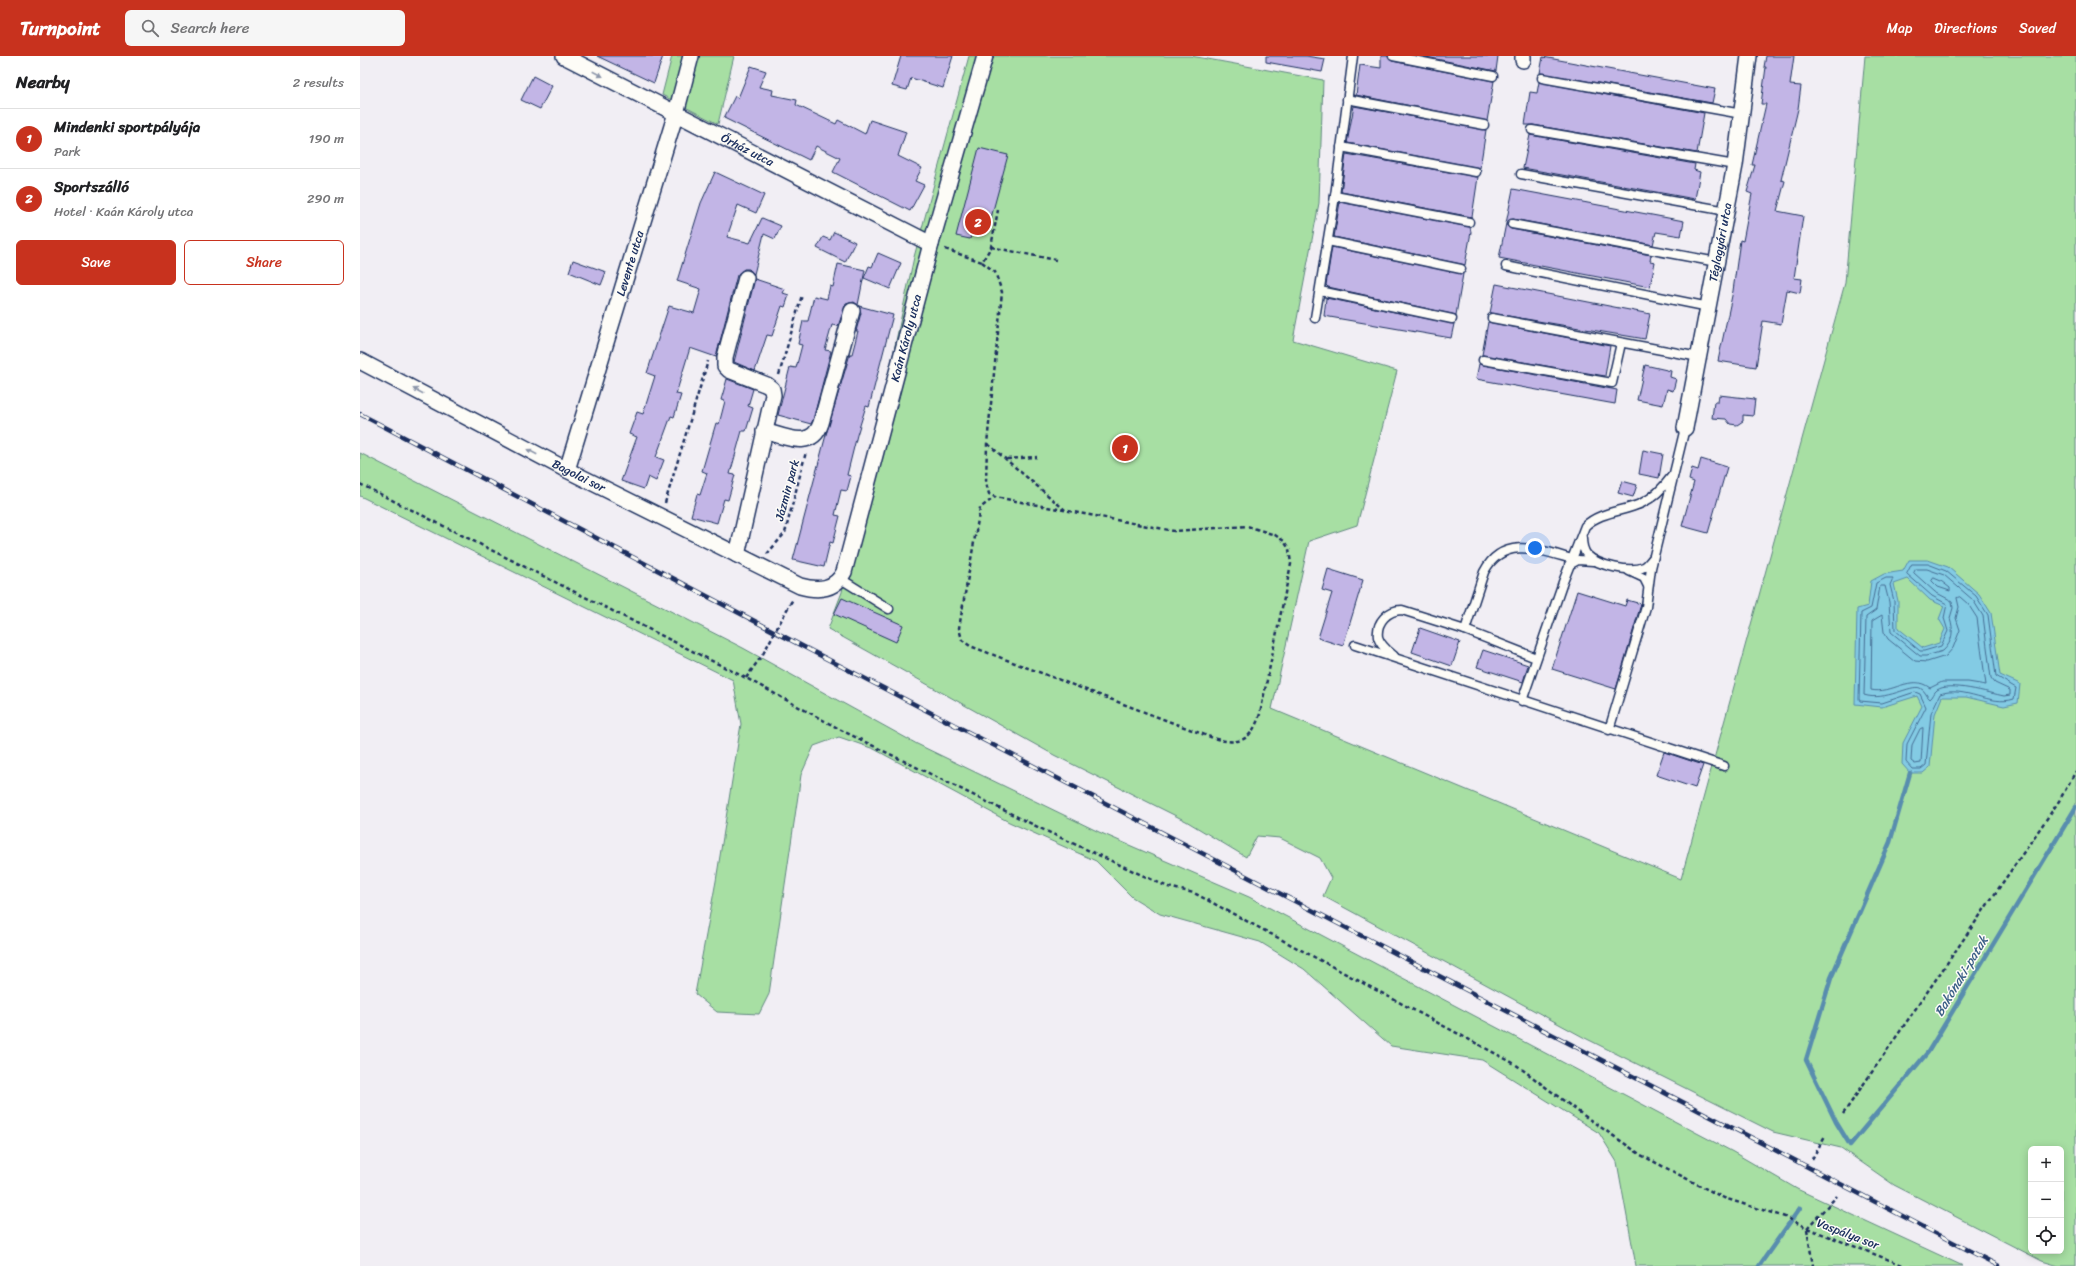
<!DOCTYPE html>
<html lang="en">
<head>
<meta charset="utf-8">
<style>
	body { margin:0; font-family:Sriracha,sans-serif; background:#f6f6f6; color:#202124 }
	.controls { position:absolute; right:12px; bottom:12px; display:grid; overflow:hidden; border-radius:6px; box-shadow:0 2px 10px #0003 }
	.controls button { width:36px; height:36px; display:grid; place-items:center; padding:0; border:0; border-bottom:1px solid #e0e0e0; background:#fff; color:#202124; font:20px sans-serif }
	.you { position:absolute; left:1175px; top:492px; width:14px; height:14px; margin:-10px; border:3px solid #fff; border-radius:50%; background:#1a73e8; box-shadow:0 0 0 6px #1a73e833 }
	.badge { display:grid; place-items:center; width:26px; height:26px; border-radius:50%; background:#c8321e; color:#fff; font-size:13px; font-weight:700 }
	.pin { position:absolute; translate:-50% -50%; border:2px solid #fff; box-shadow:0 1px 4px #0006 }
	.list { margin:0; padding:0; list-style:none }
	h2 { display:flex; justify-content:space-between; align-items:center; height:52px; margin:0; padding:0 16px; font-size:17px }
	h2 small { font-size:13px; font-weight:400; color:#757577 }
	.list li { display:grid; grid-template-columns:26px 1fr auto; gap:12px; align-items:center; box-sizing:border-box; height:60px; padding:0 16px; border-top:1px solid #e0e0e0 }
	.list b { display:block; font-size:15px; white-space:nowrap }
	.list p { margin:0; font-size:13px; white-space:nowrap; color:#757577 }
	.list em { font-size:13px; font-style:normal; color:#757577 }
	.actions { display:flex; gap:8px; padding:12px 16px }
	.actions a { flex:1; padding:9px 0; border:1px solid #c8321e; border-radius:6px; text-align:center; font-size:14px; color:#c8321e }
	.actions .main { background:#c8321e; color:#fff }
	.icon { flex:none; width:22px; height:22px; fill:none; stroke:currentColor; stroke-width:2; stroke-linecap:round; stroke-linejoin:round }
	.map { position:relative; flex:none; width:1716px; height:1210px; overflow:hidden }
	header { display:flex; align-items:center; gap:24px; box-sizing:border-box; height:56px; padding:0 20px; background:#c8321e; color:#fff }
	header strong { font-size:19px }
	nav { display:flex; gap:22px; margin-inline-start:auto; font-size:14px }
	.search { width:280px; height:36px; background:#f6f6f6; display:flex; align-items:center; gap:10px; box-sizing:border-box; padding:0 14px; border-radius:6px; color:#757577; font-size:15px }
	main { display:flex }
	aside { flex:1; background:#fff }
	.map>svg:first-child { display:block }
	.green { fill:#a7dfa3; stroke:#618780; fill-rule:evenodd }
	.water { fill:#83cbe4; stroke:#598dae; fill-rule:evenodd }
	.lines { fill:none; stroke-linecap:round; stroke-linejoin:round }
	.shore { stroke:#456d94; stroke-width:1 }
	.stream { stroke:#598dae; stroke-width:4.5 }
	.building { fill:#c2b5e6; stroke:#1b2f5e }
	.lane-casing { stroke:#1b2f5e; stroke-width:11 }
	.street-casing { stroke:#1b2f5e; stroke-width:18 }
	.path { stroke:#1b2f5e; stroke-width:2.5; stroke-dasharray:4 3; stroke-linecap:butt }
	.lane { stroke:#fdfcf7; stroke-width:8 }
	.street { stroke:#fdfcf7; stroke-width:15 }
	.rail-casing { stroke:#1b2f5e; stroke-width:4.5 }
	.rail { stroke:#fdfcf7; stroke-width:3; stroke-dasharray:9; stroke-linecap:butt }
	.path-bridge { stroke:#1b2f5e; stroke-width:2.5; stroke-dasharray:4 3; stroke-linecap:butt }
	.oneway { fill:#8c96aa }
	.labels { text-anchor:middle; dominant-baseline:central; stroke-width:3; stroke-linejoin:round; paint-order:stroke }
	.street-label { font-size:12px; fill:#1b2f5e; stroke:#fdfcf7 }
	.water-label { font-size:13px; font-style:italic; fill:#3a5e86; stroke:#fdfcf7 }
</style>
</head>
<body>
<header>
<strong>Turnpoint</strong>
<div class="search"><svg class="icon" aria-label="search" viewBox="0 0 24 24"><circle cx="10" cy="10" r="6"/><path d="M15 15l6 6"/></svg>Search here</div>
<nav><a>Map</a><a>Directions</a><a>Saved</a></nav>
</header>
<main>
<aside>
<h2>Nearby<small>2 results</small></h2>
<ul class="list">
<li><span class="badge">1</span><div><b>Mindenki sportpályája</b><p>Park</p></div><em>190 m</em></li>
<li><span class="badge">2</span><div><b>Sportszálló</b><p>Hotel · Kaán Károly utca</p></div><em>290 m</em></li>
</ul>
<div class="actions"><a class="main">Save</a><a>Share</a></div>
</aside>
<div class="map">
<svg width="1716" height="1210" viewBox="0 0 1716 1210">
	<rect width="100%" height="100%" fill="#f1eef4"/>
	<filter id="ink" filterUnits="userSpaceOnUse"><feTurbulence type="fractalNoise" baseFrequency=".025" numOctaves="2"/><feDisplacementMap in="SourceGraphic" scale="8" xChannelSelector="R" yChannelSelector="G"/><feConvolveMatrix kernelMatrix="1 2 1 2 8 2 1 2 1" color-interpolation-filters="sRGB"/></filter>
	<g filter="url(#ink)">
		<g class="green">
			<path d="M 312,0 L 374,0 L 358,68 L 302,39 Z"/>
			<path d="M 609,0 L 831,0 L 963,24 L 959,147 L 933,284 L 1037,315 L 997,469 L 949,485 L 912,653 L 1321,823 L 1485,227 L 1505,0 L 1716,0 L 1716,1210 L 1699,1210 L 1682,1205 L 1534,1129 L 1481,1092 L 1413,1076 L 1223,981 L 963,840 L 971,822 L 960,802 L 920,782 L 897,780 L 886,801 L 826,765 L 694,699 L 468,573 L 482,536 L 554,201 ZM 1671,1093 L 1701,1093 L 1701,1195 L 1671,1195 Z"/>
			<path d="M 0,397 L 383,592 L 557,688 L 739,776 L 889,841 L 1373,1096 L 1437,1133 L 1603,1210 L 1276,1210 L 1257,1106 L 1239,1077 L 1122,1004 L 1031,990 L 944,913 L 900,886 L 800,858 L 772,841 L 736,805 L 649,766 L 514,693 L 479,681 L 454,690 L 441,719 L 409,938 L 399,958 L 357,956 L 335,938 L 356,825 L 381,668 L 373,624 L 0,440 Z"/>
		</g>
		<path class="water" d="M 1549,504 L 1568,504 L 1588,511 L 1619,538 L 1631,557 L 1640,619 L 1660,628 L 1658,647 L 1644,650 L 1606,641 L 1582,641 L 1575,658 L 1570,711 L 1563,717 L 1550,717 L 1542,708 L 1543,687 L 1562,650 L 1557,640 L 1522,651 L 1495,648 L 1497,553 L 1508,550 L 1511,525 L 1524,518 L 1543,515 ZM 1548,523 L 1570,544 L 1584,550 L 1579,563 L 1585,573 L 1579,587 L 1563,592 L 1538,572 L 1538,545 L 1534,528 Z"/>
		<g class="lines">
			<g class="shore">
				<path d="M 1552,508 L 1568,508 L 1586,515 L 1616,540 L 1628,559 L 1636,620 L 1656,632 L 1654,643 C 1631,651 1604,629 1580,638 L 1571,657 L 1566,709 L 1561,713 L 1552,713 L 1546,706 L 1547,688 L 1566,651 L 1560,638 L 1555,636 L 1522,647 L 1500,645 L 1499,643 L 1501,557 L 1511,552 L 1516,527 L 1526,522 L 1533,522 L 1530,529 L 1534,545 L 1535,574 L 1560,595 L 1564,595 L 1581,590 L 1588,575 L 1584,562 L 1587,548 L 1572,540 L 1547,518 Z"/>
				<path d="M 1556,513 L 1567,513 L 1584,519 L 1613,544 L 1623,560 L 1631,622 L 1635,627 L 1650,634 L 1650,639 L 1644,640 C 1629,637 1590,625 1577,634 C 1574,636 1573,641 1570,643 C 1566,640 1565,634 1560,632 C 1551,628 1525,646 1504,639 L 1506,561 L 1516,554 L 1520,530 L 1525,530 L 1529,546 L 1531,576 L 1560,600 L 1566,600 L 1583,595 C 1593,586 1594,573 1590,562 L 1593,552 L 1592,545 L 1575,536 L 1554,517 Z"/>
				<path d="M 1574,522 L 1581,525 L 1590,532 L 1590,535 L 1578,531 L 1572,525 Z"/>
				<path d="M 1600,541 L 1608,548 L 1617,562 L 1626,629 L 1608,626 L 1582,626 L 1570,632 C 1551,617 1532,639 1511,634 L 1512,565 L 1522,559 L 1524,576 L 1528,583 L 1555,605 L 1567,606 L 1586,600 L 1593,592 L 1600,574 L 1596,562 L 1599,551 L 1597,542 Z"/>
				<path d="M 1563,672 L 1561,707 L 1555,708 L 1551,705 L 1552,689 L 1560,673 Z"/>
			</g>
			<g class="stream">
				<path d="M 1550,717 L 1530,786 L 1471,922 L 1446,1004 L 1476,1066 L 1490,1089 L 1568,996 L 1716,751"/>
				<path d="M 1399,1210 L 1440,1152"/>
			</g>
		</g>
		<g class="building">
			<path d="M 237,0 L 303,0 L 294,27 Z"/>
			<path d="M 541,0 L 593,0 L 583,32 L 551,22 L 547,34 L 532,30 Z"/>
			<path d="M 906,0 L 946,0 L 965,3 L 962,16 L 906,6 Z"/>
			<path d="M 1021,0 L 1028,0 L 1032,5 L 1134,25 L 1127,65 L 996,39 L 1000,9 L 1021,12 Z"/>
			<path d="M 1061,0 L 1138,0 L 1136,15 Z"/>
			<path d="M 1406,0 L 1434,0 L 1430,29 L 1441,30 L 1438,53 L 1421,124 L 1425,125 L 1417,155 L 1443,160 L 1434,222 L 1442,223 L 1440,237 L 1427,234 L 1421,268 L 1403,265 L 1396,311 L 1358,305 L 1373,235 L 1380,184 L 1383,185 L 1392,138 L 1387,136 L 1395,109 L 1392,109 L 1406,48 L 1401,48 L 1406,11 L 1404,11 Z"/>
			<path d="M 1183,1 L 1355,33 L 1352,47 L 1180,17 Z"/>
			<path d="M 391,10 L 406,15 L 399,31 L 413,34 L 412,39 L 437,44 L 436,49 L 476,68 L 478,64 L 505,78 L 510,64 L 546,76 L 538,100 L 562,112 L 555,125 L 564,129 L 550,155 L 473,116 L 480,102 L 456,90 L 449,104 L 364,62 L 375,40 L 378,42 Z"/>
			<path d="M 173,20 L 192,30 L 180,53 L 161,44 Z"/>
			<path d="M 1179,26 L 1344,57 L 1337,97 L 1173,69 L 1165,69 L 1170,36 L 1177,37 Z"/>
			<path d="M 994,50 L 1126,74 L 1120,112 L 987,87 Z"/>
			<path d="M 1170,79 L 1335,108 L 1334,114 L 1340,116 L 1335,143 L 1163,112 Z"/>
			<path d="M 619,92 L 648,99 L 628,173 L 614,169 L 610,183 L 596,180 Z"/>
			<path d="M 986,98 L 1118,121 L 1112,161 L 981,136 Z"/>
			<path d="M 355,116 L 404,139 L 396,157 L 378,149 L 367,181 L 390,187 L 402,162 L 421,170 L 415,183 L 404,178 L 394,218 L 389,213 L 384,213 L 377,219 L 356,301 L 330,292 L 316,338 L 321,339 L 314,361 L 311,360 L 296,401 L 304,404 L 296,425 L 288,421 L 284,433 L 261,425 L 277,381 L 269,378 L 277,356 L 283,358 L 295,320 L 287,317 L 309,250 L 334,257 L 341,233 L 317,225 L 341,147 Z"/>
			<path d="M 1153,133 L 1324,165 L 1321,180 L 1296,176 L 1293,189 L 1153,163 L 1147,167 L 1147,170 L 1151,173 L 1291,199 L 1290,205 L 1295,206 L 1290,231 L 1139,202 Z"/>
			<path d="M 980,146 L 1110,171 L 1111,176 L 1105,209 L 974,181 Z"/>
			<path d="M 474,176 L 495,186 L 485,206 L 457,192 L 463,181 L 470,184 Z"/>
			<path d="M 972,191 L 1103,218 L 1096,259 L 968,231 L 966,229 Z"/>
			<path d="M 518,197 L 541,207 L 530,233 L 504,222 L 509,210 L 512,211 Z"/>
			<path d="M 213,204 L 246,216 L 241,229 L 209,216 Z"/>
			<path d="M 478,208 L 505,214 L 498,249 L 494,246 L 486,248 L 478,270 L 472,269 L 465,294 L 471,295 L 453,364 L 451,368 L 418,359 L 430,311 L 436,312 L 442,289 L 438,288 L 443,265 L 448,265 L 454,240 L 467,243 L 470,230 L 473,231 Z"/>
			<path d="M 395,223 L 425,233 L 423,237 L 429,239 L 425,251 L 422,250 L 412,280 L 407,279 L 395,315 L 374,306 Z"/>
			<path d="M 1136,228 L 1290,258 L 1285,283 L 1130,257 Z"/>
			<path d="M 966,242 L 1094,268 L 1091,282 L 964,260 Z"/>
			<path d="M 499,250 L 533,259 L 509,351 L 506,350 L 497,379 L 487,419 L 491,420 L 487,435 L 481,434 L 475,459 L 480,460 L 473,487 L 470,486 L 464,511 L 433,504 L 467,375 L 490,298 L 492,298 L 498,275 L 496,275 L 501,257 Z"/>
			<path d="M 1128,266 L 1250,290 L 1245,320 L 1122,299 Z"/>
			<path d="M 1119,308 L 1257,334 L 1255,348 L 1116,323 Z"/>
			<path d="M 1285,309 L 1311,315 L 1310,321 L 1316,323 L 1313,335 L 1307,333 L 1303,349 L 1277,344 Z"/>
			<path d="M 367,323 L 393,333 L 388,350 L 393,352 L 386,375 L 382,375 L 370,418 L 375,419 L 368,444 L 364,443 L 357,467 L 331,460 L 337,438 L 340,439 L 347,417 L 342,415 L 356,367 L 359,368 L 365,345 L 361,344 Z"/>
			<path d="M 1359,339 L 1395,343 L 1393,360 L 1383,359 L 1383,365 L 1377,369 L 1370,368 L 1366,363 L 1352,362 L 1354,346 L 1358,346 Z"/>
			<path d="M 1283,394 L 1303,398 L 1299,422 L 1279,418 Z"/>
			<path d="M 1341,403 L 1367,411 L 1348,477 L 1322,470 L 1334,426 L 1329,424 L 1332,412 L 1338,414 Z"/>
			<path d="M 1262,425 L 1277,429 L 1273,441 L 1258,437 Z"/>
			<path d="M 968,513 L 1003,524 L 983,590 L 958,582 L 972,537 L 962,534 Z"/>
			<path d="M 1217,535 L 1265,550 L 1267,544 L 1281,548 L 1256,633 L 1192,613 Z"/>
			<path d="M 482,542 L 543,569 L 536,586 L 474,558 Z"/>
			<path d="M 1060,572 L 1100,586 L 1092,610 L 1052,596 Z"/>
			<path d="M 1123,594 L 1168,609 L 1163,626 L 1117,611 Z"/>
			<path d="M 1304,696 L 1343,709 L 1335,732 L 1296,719 Z"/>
		</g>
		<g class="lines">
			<defs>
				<g id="lane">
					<path d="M 1033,0 L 1133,20"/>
					<path d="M 1182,22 L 1382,58"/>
					<path d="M 987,43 L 1124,69"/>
					<path d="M 1172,74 L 1375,109"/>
					<path d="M 981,91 L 1116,116"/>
					<path d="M 1161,118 L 1367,155"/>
					<path d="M 975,140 L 1109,166"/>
					<path d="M 1152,168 L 1357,206"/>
					<path d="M 968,185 L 1101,213"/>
					<path d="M 1146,210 L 1349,251"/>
					<path d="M 960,235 L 1092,263"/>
					<path d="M 955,262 L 975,140 L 993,0"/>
					<path d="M 1132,262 L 1339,301"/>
					<path d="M 1123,304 L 1252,327 L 1261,287"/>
					<path d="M 1222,482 C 1222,488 1223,494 1227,499 C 1238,510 1271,517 1284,511 C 1288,509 1290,505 1293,502"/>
					<path d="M 1209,509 L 1218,504 L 1233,505"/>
					<path d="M 1269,515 L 1284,522 L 1288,530"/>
					<path d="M 481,523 L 529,553"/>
					<path d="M 1105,574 L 1124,516 C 1143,479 1180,494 1212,503"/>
					<path d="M 995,589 L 1364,710"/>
					<path d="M 1034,600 C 1028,595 1020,589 1018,581 C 1016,566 1028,554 1042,554 L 1105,574 L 1176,602"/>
					<path d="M 1162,645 L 1203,526 L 1225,470 C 1241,455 1263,456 1282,447 C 1295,441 1304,431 1312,420"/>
					<path d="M 1249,674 L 1286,551 L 1291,512 L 1325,372"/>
				</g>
				<g id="street">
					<path id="s1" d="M 204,0 L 571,188"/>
					<path d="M 1163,4 L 1163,0"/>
					<path id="s2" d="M 0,305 L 207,414 L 440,530 C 458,535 475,534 484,516 L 571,188 L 625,0"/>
					<path id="s3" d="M 1325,372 L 1375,109 L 1389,0"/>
					<path d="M 404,375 C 424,380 452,395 461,367 L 492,255"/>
					<path id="s4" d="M 207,414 L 316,57 L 331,0"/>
					<path d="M 377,499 L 413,339 L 412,333 L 407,329 L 369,314 L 365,310 L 365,301 L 386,222"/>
				</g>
			</defs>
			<use href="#lane" class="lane-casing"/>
			<use href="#street" class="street-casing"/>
			<g class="path">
				<path d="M 631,191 L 696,204"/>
				<path d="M 585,193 L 622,206 L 631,191 L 638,154"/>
				<path d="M 622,206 L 635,216 L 642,236 L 627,388 L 626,427 L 629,438 L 635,441 L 620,452 L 599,572 L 602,584 L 610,590 L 853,682 C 880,690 891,685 900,658 L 931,508 L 929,493 L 924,485 L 915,479 L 887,470 L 814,475 L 635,441"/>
				<path d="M 419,319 L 442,239"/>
				<path d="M 628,388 L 705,454"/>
				<path d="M 647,403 L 677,401"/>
				<path d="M 0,428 L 386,622 L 483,675 L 684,774 L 808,831 L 834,837 L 1155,1008 L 1216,1054 L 1281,1099 L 1364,1142 L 1425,1161 L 1447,1172 L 1545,1210"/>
				<path d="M 305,447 L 348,305"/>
				<path d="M 407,498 L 425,477 L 446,396"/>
				<path d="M 430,548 L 433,543"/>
				<path d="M 386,622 L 403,598"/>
				<path d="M 1483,1058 L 1699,745 L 1716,715"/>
				<path d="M 1452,1103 L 1465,1080"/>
				<path d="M 1447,1172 L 1477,1140"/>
				<path d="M 1447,1173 L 1453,1210"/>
			</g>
			<use href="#lane" class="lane"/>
			<use href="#street" class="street"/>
			<defs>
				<path id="rail" d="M 0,358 L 444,591 L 1639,1210"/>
			</defs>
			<use href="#rail" class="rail-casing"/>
			<use href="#rail" class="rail"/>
			<path class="path-bridge" d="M 403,598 L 430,548"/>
		</g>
		<defs><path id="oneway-solid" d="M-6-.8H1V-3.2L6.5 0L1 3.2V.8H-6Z"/></defs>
		<g class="oneway">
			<use href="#oneway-solid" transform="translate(238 18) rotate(27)"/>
			<use href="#oneway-solid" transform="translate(58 335) rotate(-152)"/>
			<use href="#oneway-solid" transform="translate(172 396) rotate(-152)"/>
		</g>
	</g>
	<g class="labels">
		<g class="street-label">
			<text stroke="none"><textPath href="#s1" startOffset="206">Őrház utca</textPath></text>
			<text stroke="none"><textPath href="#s3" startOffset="189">Téglagyári utca</textPath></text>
			<text stroke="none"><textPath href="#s4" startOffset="216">Levente utca</textPath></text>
			<text stroke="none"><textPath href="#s2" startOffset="787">Kaán Károly utca</textPath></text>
			<text stroke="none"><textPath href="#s2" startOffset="247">Bagolai sor</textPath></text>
			<text transform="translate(427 434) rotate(-75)">Jázmin park</text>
			<text transform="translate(1488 1178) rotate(21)">Vaspálya sor</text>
		</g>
		<g class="water-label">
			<text transform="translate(1601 920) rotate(-59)">Bakónaki-patak</text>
		</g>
	</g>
</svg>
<div class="controls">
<button>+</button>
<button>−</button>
<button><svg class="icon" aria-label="locate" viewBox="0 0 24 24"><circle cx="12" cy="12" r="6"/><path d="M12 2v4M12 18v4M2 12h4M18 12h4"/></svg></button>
</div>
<div class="you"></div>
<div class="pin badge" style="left:765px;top:392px">1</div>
<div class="pin badge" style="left:618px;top:166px">2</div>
</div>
</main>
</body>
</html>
